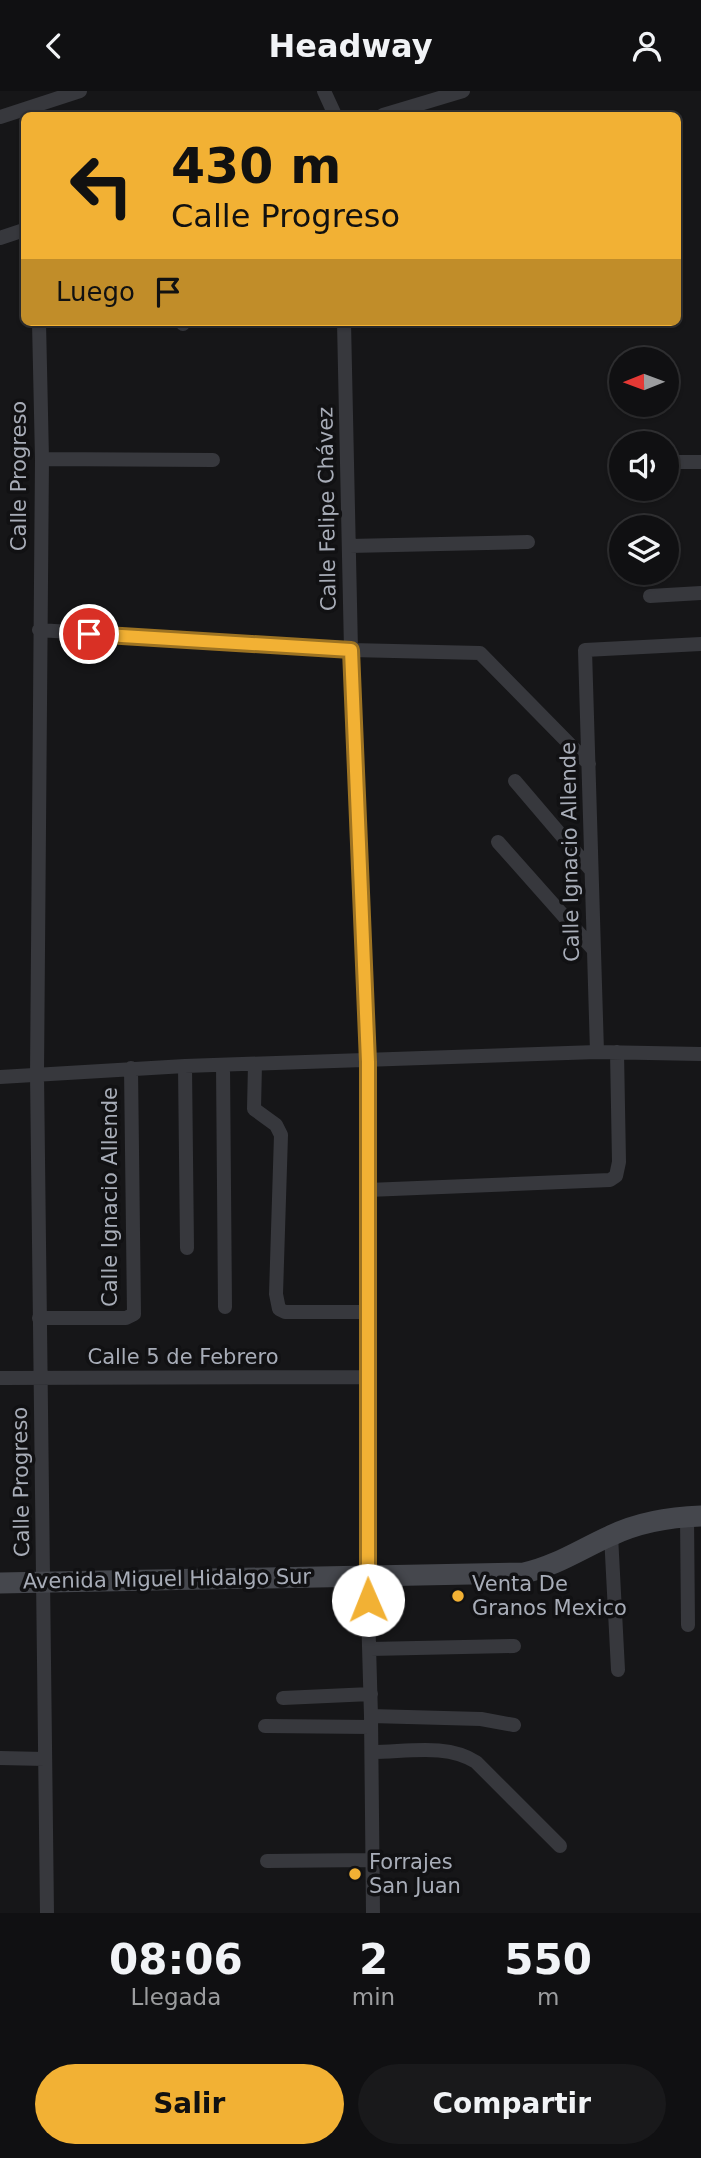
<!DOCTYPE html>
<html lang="es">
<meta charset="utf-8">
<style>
body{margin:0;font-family:"DejaVu Sans",sans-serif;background:#19191b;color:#f1f3f6;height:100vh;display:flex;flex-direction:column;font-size:26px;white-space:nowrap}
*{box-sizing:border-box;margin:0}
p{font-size:23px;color:#9c9d9f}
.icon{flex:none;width:38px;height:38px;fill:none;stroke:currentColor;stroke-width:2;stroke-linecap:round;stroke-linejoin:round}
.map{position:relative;height:1822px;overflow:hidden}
.sheet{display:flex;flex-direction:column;background:#101012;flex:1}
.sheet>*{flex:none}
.hud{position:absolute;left:21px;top:21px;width:660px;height:214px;border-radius:10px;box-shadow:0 2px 5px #0004,0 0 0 2px #303032;background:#f2b134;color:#111;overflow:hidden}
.needle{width:46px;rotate:269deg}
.fabs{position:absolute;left:609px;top:256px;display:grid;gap:14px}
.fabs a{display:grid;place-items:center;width:70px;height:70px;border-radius:50%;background:#101012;box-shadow:0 2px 5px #0004,0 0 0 2px #303032;font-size:35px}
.pin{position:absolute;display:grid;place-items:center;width:60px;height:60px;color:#fff;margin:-30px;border:4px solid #fff;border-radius:50%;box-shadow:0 2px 7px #0007}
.me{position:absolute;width:77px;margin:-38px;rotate:359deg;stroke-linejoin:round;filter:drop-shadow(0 0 5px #0008)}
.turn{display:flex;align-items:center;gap:24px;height:147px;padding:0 35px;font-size:32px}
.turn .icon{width:91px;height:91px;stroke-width:2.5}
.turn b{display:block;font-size:49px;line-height:60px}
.then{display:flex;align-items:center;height:66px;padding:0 35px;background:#0003;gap:14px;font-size:26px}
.eta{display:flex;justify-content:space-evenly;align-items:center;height:119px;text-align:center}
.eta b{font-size:42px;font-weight:700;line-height:49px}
.primary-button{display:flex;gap:14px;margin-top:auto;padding:14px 35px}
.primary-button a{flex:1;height:80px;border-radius:42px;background:#f2b134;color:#111;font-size:28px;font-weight:700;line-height:80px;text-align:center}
.primary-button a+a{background:#19191b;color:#f1f3f6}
header{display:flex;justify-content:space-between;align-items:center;height:91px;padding:0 35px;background:#101012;font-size:32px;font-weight:700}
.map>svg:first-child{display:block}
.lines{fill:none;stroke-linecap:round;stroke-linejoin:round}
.minor{stroke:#37383d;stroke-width:14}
.secondary{stroke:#45474d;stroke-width:21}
.route-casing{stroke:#9d7322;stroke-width:18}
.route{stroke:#f2b134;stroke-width:12}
.poi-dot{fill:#f2b134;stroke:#111113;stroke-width:2.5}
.labels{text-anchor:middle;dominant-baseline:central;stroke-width:7;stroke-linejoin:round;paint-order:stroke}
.street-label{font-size:21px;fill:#a8adb8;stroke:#111113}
.poi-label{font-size:21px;fill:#a8adb8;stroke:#111113;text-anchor:start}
</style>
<header><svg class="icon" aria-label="back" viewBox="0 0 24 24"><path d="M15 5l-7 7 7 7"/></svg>Headway<svg class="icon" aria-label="person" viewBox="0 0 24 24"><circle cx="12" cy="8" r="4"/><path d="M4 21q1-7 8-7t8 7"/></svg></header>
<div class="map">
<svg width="701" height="1822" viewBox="0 0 701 1822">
<rect width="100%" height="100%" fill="#161618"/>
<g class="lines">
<!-- minor -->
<path class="minor" d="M324,0L335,24
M383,24L463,0
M0,26L80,0
M0,147L24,139
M39,231L42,368L37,983L47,1822
M183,231V233
M344,231L351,559L367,971V1485L371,1625L373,1822
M42,368L213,369
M667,371H701
M349,455L528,451
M650,505L701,502
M39,539L351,559L480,562L589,673
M515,690L590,778
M498,751L593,858
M597,961L585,559L701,553
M255,973L254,1018L276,1034L281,1044L276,1203L279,1218L285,1221H367
M223,974L225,1216
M185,975L187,1157
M0,986L185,975L597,961L701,963
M368,1099L610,1089L616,1085L619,1071L617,961
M39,1227H126L134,1223L131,977
M0,1287L367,1286
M687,1425L688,1534
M611,1444L618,1579
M370,1558L514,1555
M283,1607L371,1603
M371,1625L481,1628L514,1634
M265,1635L371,1636
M372,1661C406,1661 447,1652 476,1671L560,1755
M0,1667L45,1668
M267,1770L372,1769"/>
<!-- secondary -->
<path class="secondary" d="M0,1492L524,1482C556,1475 581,1458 610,1445C639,1431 669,1426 701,1425"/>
</g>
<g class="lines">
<defs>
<path id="route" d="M89,543L351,559L368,971V1509"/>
</defs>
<!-- route casing -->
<use href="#route" class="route-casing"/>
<!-- route -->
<use href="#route" class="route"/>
</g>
<!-- markers -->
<g class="poi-dot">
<circle cx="458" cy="1505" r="7"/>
<circle cx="355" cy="1783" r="7"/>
</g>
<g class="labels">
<!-- street labels -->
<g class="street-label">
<text transform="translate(19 385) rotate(-90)">Calle Progreso</text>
<text transform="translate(327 418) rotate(-91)">Calle Felipe Chávez</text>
<text transform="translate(570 761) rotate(-91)">Calle Ignacio Allende</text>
<text transform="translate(110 1106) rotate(-90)">Calle Ignacio Allende</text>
<text x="183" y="1266">Calle 5 de Febrero</text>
<text transform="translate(21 1391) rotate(-91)">Calle Progreso</text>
<text transform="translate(167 1488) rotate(-1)">Avenida Miguel Hidalgo Sur</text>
</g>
<!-- poi labels -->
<g class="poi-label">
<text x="472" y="1493">Venta De<tspan x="472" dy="24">Granos Mexico</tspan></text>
<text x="369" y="1771">Forrajes<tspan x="369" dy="24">San Juan</tspan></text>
</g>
</g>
</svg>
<div class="fabs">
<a><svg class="needle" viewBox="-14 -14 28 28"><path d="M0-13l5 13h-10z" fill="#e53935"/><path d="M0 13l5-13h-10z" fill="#9c9d9f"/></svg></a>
<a><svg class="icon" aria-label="sound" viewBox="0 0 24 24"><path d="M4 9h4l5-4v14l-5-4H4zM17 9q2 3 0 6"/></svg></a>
<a><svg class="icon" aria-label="layers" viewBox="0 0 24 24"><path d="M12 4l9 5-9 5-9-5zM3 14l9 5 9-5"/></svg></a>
</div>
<div class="pin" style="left:89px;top:543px;background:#d93025"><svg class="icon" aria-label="arrive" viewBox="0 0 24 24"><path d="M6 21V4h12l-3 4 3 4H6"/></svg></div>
<svg class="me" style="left:368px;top:1509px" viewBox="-20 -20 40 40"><circle r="19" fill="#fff"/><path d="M0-13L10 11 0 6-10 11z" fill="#f2b134"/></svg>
<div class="hud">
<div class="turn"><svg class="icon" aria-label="left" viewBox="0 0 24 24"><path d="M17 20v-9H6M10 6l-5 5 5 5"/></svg><div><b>430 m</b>Calle Progreso</div></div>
<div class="then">Luego<svg class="icon" aria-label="arrive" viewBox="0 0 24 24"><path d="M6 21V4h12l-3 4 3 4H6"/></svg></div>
</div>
</div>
<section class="sheet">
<div class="eta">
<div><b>08:06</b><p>Llegada</p></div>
<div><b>2</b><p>min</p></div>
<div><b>550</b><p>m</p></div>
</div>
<div class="primary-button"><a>Salir</a><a>Compartir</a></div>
</section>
